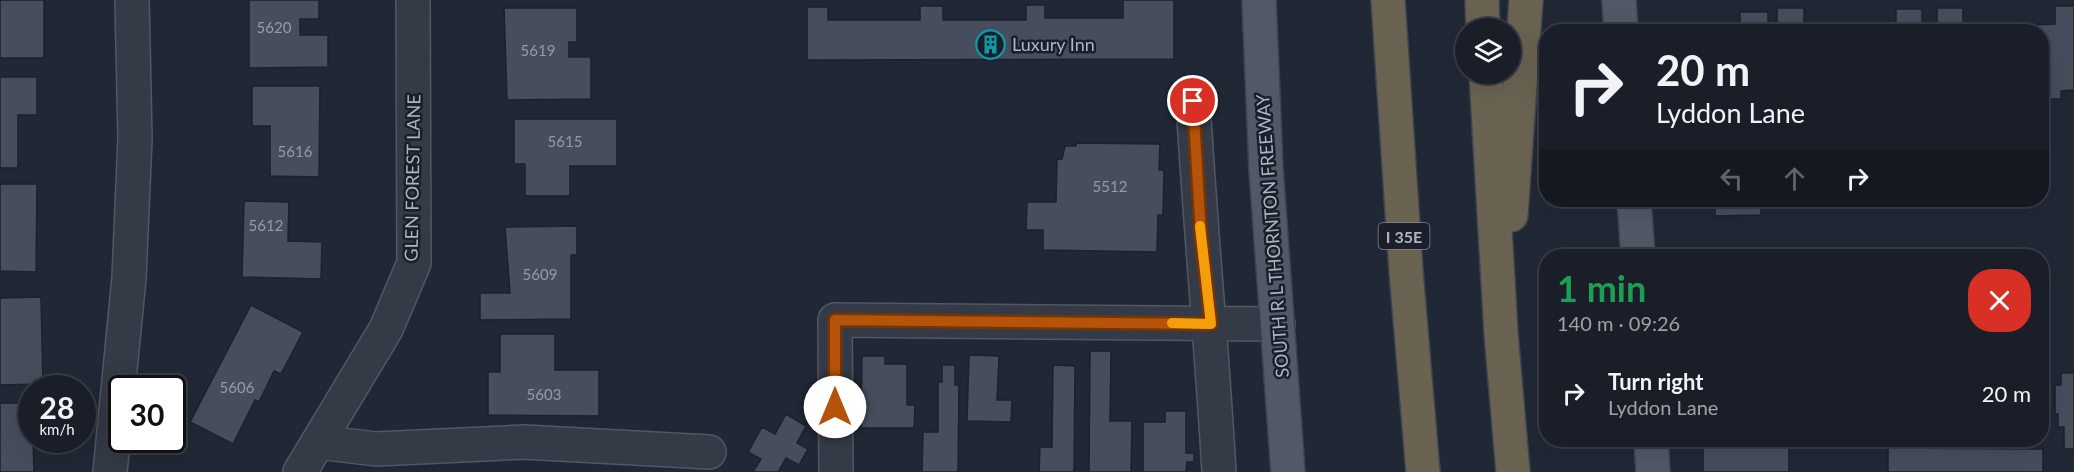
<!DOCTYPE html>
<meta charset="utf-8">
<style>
body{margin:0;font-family:Lato,sans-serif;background:#222730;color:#f1f3f6;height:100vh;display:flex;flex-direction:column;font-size:22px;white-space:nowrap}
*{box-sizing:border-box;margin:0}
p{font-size:20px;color:#9fa2a8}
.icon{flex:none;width:33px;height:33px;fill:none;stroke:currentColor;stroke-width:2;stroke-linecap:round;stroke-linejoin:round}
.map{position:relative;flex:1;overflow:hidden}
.sheet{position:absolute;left:1539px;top:249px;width:510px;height:198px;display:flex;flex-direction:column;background:#191e28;border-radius:24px;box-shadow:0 6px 24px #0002,0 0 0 2px #373c45}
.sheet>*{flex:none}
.top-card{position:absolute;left:1539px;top:24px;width:510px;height:183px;border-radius:24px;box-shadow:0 6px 24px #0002,0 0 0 2px #373c45;background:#191e28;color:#f1f3f6;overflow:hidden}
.tools{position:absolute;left:1455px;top:18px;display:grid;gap:12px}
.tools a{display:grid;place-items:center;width:66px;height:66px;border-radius:50%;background:#191e28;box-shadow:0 6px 24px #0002,0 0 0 2px #373c45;font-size:30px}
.speed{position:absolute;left:18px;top:375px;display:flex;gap:12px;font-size:30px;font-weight:700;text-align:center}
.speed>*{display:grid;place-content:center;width:78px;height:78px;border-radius:50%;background:#191e28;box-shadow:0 6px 24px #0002,0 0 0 2px #373c45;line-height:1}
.speed small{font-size:15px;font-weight:400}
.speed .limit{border:3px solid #111;border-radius:9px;background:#fff;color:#111}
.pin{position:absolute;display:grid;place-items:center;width:51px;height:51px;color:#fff;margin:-26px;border:3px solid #fff;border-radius:50%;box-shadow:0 2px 6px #0007}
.me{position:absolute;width:66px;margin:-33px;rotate:0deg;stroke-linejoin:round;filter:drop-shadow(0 0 4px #0008)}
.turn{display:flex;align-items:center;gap:21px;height:126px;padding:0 18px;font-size:27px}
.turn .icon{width:78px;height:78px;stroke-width:2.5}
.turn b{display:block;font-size:42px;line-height:51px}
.lanes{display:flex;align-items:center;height:57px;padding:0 18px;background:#0003;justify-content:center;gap:30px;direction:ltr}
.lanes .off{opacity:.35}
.round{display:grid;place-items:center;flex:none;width:63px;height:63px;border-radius:24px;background:#222730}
.summary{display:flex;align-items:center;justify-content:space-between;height:102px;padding:0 18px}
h1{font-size:36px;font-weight:700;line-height:45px;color:#1e9e55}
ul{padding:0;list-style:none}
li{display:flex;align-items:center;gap:18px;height:84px;padding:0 18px}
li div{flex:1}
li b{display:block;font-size:22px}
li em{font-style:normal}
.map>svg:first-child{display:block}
.building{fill:#464e5d;stroke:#1c212c;stroke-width:1.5}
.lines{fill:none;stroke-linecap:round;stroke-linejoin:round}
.minor-casing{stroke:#525763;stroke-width:36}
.major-casing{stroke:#3e434f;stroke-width:36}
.highway-casing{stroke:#3f4450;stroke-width:36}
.minor{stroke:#343a46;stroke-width:33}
.major{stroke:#525966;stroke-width:33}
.highway{stroke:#6b6352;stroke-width:33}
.route-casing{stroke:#753606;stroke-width:15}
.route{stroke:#b45309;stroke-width:10}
.slow{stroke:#f59e0b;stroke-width:10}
.labels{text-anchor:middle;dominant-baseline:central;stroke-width:5;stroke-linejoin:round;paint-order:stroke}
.number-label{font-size:15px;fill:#949aa9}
.shield{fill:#1a1f2a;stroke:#828794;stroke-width:1.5}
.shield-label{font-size:16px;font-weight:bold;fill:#aeb4c2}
.poi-label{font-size:18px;fill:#aeb4c2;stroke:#1a1f2a;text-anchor:start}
.street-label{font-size:18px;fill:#aeb4c2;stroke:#1a1f2a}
</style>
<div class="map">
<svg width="2074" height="472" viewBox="0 0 2074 472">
<rect width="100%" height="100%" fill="#212835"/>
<!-- building -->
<path class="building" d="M0,0H44V58H0Z
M249,0H319V19H300V35H328V67L249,68Z
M1123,0H1174V59L807,60V7H828V20H920V6H943V20H1026V5H1045V18H1123Z
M2055,6H2074V90L2061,91V99H2042V32H2032V25L2055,24Z
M504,8H577V42H569V57H591V99L507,100Z
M1777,8H1804V27H1842V32H1777Z
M1937,8H1963V26L2002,27V32H1937Z
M1896,9H1922V32H1859V24L1889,25V28H1896Z
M1740,12H1768V32H1704V27L1740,28Z
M0,77H37V115H18V168H0Z
M252,86H320L319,177L270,176V126H252Z
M514,119H617V166H570V196H525V164H514Z
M1076,143L1160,144L1159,170H1164L1163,215H1158L1157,252L1043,250V230H1026L1027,202H1056L1057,159H1062L1065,146H1076Z
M0,184H37L36,272L0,271Z
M1715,200H1761V215L1715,216Z
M244,201L289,202L288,241L322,242L321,279L242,277Z
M577,226V255H571V319L480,320V293H510L505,227Z
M41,297L43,384L0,385V298Z
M251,305L303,332L281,374L274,371L259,402L255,400L233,444L190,422Z
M500,334H555V370H599V416L488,415V372H500Z
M1090,351H1111L1110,421H1132L1131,472H1089Z
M969,355L999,356L997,400H1012L1011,422L967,421Z
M862,356H885V364H907V405H915L914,428H861Z
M942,365H955V385H959L958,472H922L923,432H938V382H942Z
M1053,365L1075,366L1074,472H1039L1040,447H1052Z
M2061,373H2074V449H2064V427H2058V414H2055V385H2061Z
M0,403H32L34,472H0Z
M1165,411H1186V453H1194V462H1187L1186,472H1143V422H1165Z
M786,414L806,426L797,443L808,449L799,465L786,458L778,472H753L761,459L748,452L762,427L775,434Z
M1703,440H1789V472H1703Z
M1888,448L2043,449V472H1888Z"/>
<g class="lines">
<defs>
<path id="minor" d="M1193,101C1200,225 1212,348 1219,472
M318,442L376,449L524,442L709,452
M110,472L129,278L135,138L132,0
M300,472L386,329L414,263L413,0
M836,472L835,320L1278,324"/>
<path id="major" d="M1259,0L1266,169L1288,472
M1619,0L1621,32
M1634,200L1638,256
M1651,440L1653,472"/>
<path id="highway" d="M1388,0L1406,271L1423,472
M1482,0L1483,28
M1486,74L1501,333L1513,472
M1511,215L1526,0"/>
</defs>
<!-- minor casing -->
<use href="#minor" class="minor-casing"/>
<!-- major casing -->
<use href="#major" class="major-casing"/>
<!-- highway casing -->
<use href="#highway" class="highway-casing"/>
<!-- minor -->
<use href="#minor" class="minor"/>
<!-- major -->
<use href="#major" class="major"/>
<!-- highway -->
<use href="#highway" class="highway"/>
</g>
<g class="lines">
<defs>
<path id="route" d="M835,407V320L1211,324L1201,236L1193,101"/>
</defs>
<!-- route casing -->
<use href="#route" class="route-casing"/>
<!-- route -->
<use href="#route" class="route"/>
<!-- slow -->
<path class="slow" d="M1172,323L1211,324L1200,226"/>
</g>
<!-- icons -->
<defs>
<symbol id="building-ring" viewBox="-11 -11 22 22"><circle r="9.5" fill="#1a1f2a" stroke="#0f9aa8" stroke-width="1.5"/><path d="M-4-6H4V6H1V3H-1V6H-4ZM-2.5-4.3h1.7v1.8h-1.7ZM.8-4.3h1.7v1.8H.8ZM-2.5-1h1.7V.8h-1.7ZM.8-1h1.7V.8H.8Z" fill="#0f9aa8"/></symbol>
</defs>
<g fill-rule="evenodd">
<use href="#building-ring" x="974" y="28" width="33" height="33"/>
</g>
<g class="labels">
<!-- number labels -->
<g class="number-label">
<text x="274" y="27">5620</text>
<text x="538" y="50">5619</text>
<text x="565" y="141">5615</text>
<text x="295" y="151">5616</text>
<text x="1110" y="186">5512</text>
<text x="266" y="225">5612</text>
<text x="540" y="274">5609</text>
<text x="237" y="387">5606</text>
<text x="544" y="394">5603</text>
</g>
<!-- shield labels -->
<rect class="shield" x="1378.5" y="223" width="51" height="26" rx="4.5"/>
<g class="shield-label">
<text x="1404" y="236">I 35E</text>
</g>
<!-- poi labels -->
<g class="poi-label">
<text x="1012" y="44">Luxury Inn</text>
</g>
<!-- street labels -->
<g class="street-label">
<text transform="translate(412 178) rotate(-89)">GLEN FOREST LANE</text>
<text transform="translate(1272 236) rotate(-94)">SOUTH R L THORNTON FREEWAY</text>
</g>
</g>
</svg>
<div class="tools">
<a><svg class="icon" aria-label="layers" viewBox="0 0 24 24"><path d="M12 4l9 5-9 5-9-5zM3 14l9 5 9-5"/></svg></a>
</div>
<div class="speed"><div>28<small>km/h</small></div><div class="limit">30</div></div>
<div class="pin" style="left:1193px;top:101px;background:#d93025"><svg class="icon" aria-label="arrive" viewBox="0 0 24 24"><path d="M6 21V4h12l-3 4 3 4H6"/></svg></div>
<svg class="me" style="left:835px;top:407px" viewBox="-20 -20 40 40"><circle r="19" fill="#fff"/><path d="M0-13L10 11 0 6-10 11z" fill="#b45309"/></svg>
<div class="top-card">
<div class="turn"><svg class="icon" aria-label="right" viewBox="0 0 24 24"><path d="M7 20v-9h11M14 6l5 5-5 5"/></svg><div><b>20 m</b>Lyddon Lane</div></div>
<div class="lanes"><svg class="icon off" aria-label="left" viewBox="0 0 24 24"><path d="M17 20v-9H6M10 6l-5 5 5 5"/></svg><svg class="icon off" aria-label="ahead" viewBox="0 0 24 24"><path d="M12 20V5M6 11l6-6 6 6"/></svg><svg class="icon" aria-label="right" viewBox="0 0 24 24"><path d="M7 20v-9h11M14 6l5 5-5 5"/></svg></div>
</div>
<section class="sheet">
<div class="summary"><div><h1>1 min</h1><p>140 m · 09:26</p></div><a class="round" style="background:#d93025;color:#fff"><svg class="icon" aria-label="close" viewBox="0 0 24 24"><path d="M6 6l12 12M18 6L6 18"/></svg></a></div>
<ul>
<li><svg class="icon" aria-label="right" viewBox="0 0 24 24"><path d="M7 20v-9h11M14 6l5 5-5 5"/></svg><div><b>Turn right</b><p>Lyddon Lane</p></div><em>20 m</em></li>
</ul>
</section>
</div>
